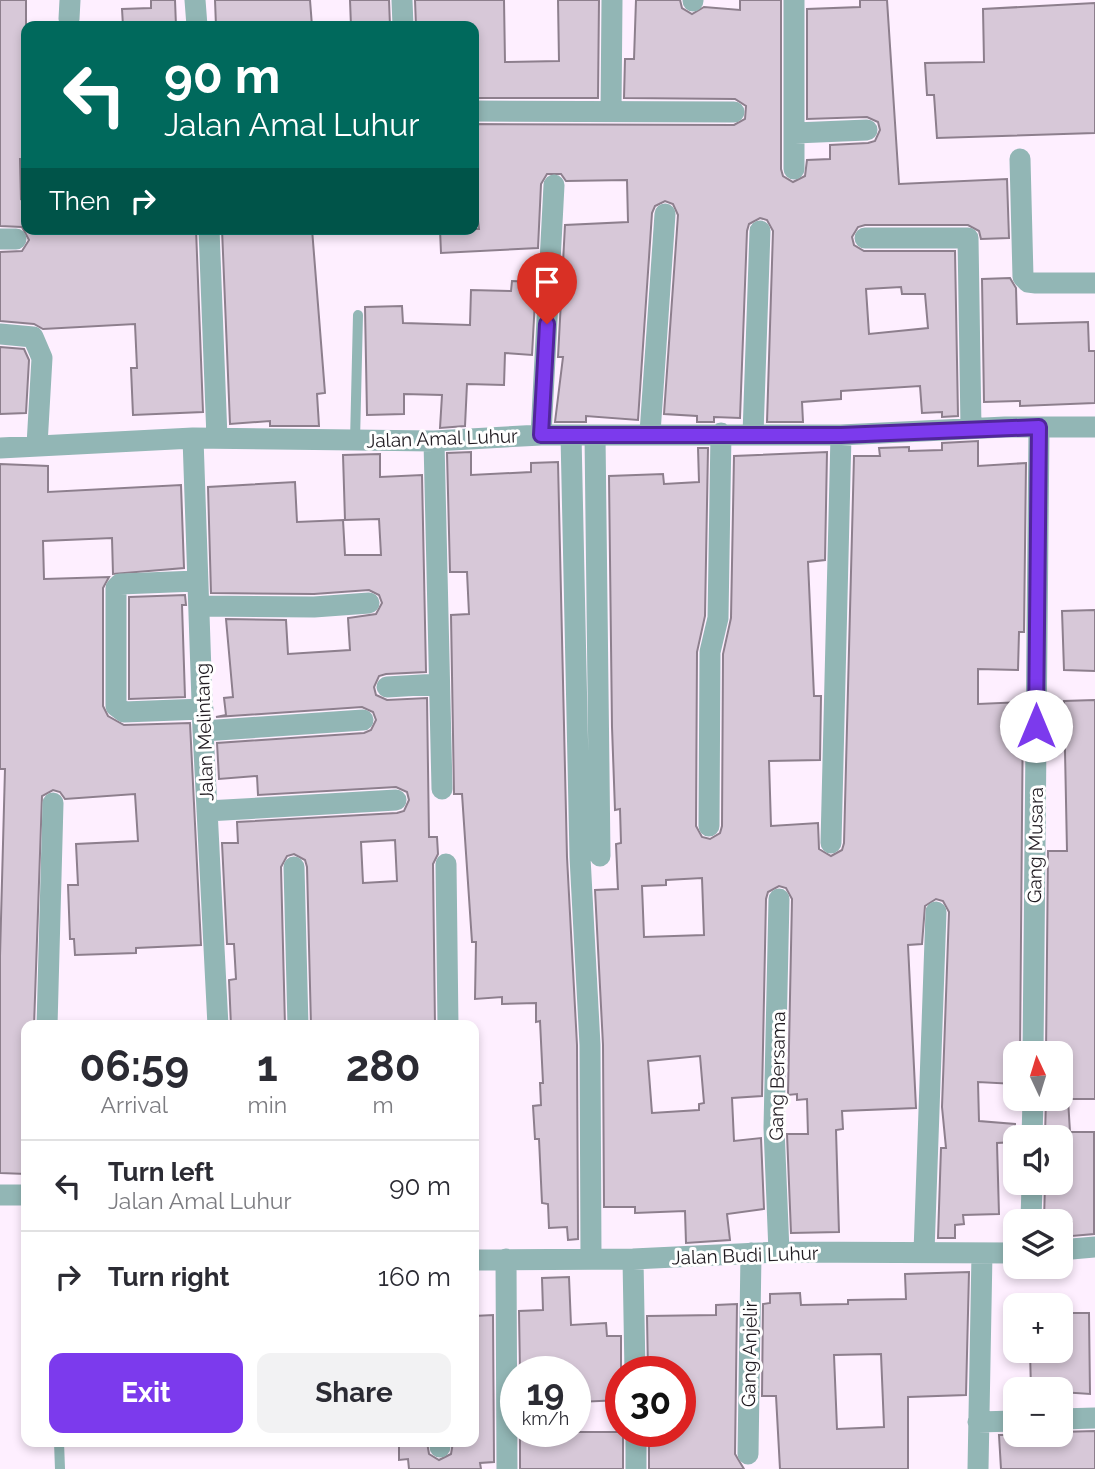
<!DOCTYPE html>
<meta charset="utf-8">
<style>
body{margin:0;font-family:Raleway,sans-serif;background:#f2f2f3;color:#2b2b33;height:100vh;display:flex;flex-direction:column;font-size:26px;white-space:nowrap}
*{box-sizing:border-box;margin:0}
p{font-size:23px;color:#7c7c81}
.icon{flex:none;width:38px;height:38px;fill:none;stroke:currentColor;stroke-width:2;stroke-linecap:round;stroke-linejoin:round}
.map{position:relative;flex:1;overflow:hidden}
.sheet{position:absolute;left:21px;top:1020px;width:458px;height:427px;display:flex;flex-direction:column;background:#fff;border-radius:14px;box-shadow:0 4px 10px #0003}
.sheet>*{flex:none}
.hud{position:absolute;left:21px;top:21px;width:458px;height:214px;border-radius:14px;box-shadow:0 4px 10px #0003;background:#00695c;color:#fff;overflow:hidden}
.needle{width:46px;rotate:356deg}
.fabs{position:absolute;left:1003px;top:1041px;display:grid;gap:14px}
.fabs a{display:grid;place-items:center;width:70px;height:70px;border-radius:14px;background:#fff;box-shadow:0 4px 10px #0003;font-size:35px}
.speed{position:absolute;left:500px;top:1356px;display:flex;gap:14px;font-size:35px;font-weight:700;text-align:center}
.speed>*{display:grid;place-content:center;width:91px;height:91px;border-radius:50%;background:#fff;box-shadow:0 4px 10px #0003;line-height:1}
.speed small{font-size:18px;font-weight:400}
.speed .limit{border:10px solid #d22;background:#fff;color:#111}
.pin{position:absolute;display:grid;place-items:center;width:60px;height:60px;color:#fff;margin:-72px -30px;border-radius:50% 50% 50% 0;rotate:-45deg;box-shadow:0 0 7px #0007}
.pin .icon{rotate:45deg}
.me{position:absolute;width:77px;margin:-38px;rotate:0deg;stroke-linejoin:round;filter:drop-shadow(0 0 5px #0008)}
.turn{display:flex;align-items:center;gap:24px;height:147px;padding:0 28px;font-size:32px}
.turn .icon{width:91px;height:91px;stroke-width:2.5}
.turn b{display:block;font-size:49px;line-height:60px}
.then{display:flex;align-items:center;height:66px;padding:0 28px;background:#0003;gap:14px;font-size:26px}
.eta{display:flex;justify-content:space-evenly;align-items:center;height:119px;text-align:center}
.eta b{font-size:42px;font-weight:700;line-height:49px}
.cta{display:flex;gap:14px;margin-top:auto;padding:14px 28px}
.cta a{flex:1;height:80px;border-radius:14px;background:#7c3aed;color:#fff;font-size:28px;font-weight:700;line-height:80px;text-align:center}
.cta a+a{background:#f2f2f3;color:#2b2b33}
ul{padding:0;list-style:none}
li{display:flex;align-items:center;gap:21px;height:91px;padding:0 28px;border-top:2px solid #e1e1e2}
li div{flex:1}
li b{display:block;font-size:26px}
li em{font-style:normal}
.map>svg:first-child{display:block}
.building{fill:#d7c8d8;stroke:#8d7f8d;stroke-width:2;fill-rule:evenodd}
.lines{fill:none;stroke-linecap:round;stroke-linejoin:round}
.service{stroke:#92b6b5;stroke-width:10}
.minor{stroke:#92b6b5;stroke-width:21}
.route-casing{stroke:#51269a;stroke-width:18}
.route{stroke:#7c3aed;stroke-width:12}
.labels{text-anchor:middle;dominant-baseline:central;stroke-width:6;stroke-linejoin:round;paint-order:stroke}
.street-label{font-size:19px;fill:#201b21;stroke:#fff}
</style>
<div class="map">
<svg width="1095" height="1469" viewBox="0 0 1095 1469">
<rect width="100%" height="100%" fill="#feefff"/>
<!-- building -->
<path class="building" d="M0,0H26V159H20L21,199L26,198V229H196L203,412L133,415L131,368H137L135,324L43,329L34,324L0,321V252L22,251L29,240L22,227L0,226Z
M151,0H175L176,26H123L122,9L151,8Z
M215,0H310L312,26H216Z
M350,0H389L390,26H351Z
M415,0H504L505,62L559,61L558,0H599L598,98H474V26H416Z
M636,0H680L682,8L692,14L704,7L740,10V0H781V169L783,176L793,182L805,176L807,160L830,159V145L868,143L875,141L880,130L878,122L867,117L807,119V9L860,7V0H887L899,184L1007,179L1009,238L981,239L979,231L968,225H865L858,227L852,237L854,245L864,251H955L958,416L942,417V412L922,413L920,386L841,391V399L802,402L803,422H767L773,231L767,220L760,218L749,224L747,231L740,418L714,417V422H697V416L664,414L678,215L673,204L665,201L655,206L652,213L638,420L586,416V422H555L563,357H558L565,225L628,222L627,180L566,181L561,174H547L541,184L538,248L441,253L440,229H479L474,187V124L734,125L745,119L746,106L735,99L624,98L625,59H634ZM901,287L902,294H925L928,328L869,334L866,289Z
M1095,3V133L937,138L934,95H927L925,63L984,62L983,9Z
M222,229H312L325,393L317,394L319,426H270V421L230,424Z
M1010,278L1016,288L1017,324L1088,322L1089,351H1095V403L1020,406V401L984,402L982,279Z
M512,281L536,282L532,355L505,353L504,385L467,384L465,426L440,428L442,395L404,394V414L367,415L365,307L402,306L403,323L470,325L471,290L511,291Z
M0,347L24,349L29,360L26,413L0,414Z
M978,441V466L1026,463L1024,632H1019L1018,670L978,669V704L1023,702L1020,1054H1015V1084L978,1082L979,1121L1015,1124V1142L997,1143L999,1214L963,1215L964,1224L955,1225V1238H938L941,1148H946L942,1107L949,912L943,901L936,899L925,906L922,944L908,945L916,1108L842,1111L843,1129L836,1130L839,1232L791,1233L787,1134H808L807,1099L797,1100V1094L788,1095L792,899L786,888L779,886L768,892L766,899L762,1096L732,1098L734,1141L761,1138L764,1209L727,1214L730,1240L686,1243L685,1211L635,1213V1207H604L603,1045L595,890L618,889L616,844L621,843L620,809L615,810L612,727L609,476L663,474L664,484L699,482L698,448H708L705,616L697,652L696,826L702,837L710,839L720,833L722,826L723,654L731,618L734,456L827,452L825,560L808,562L814,696H821L820,760L769,761L771,826L818,823L819,849L831,856L842,850L844,843L854,456H880L879,448L909,447V451L942,450V443ZM702,878L704,935L644,937L642,886L666,885V880ZM700,1056L704,1103L699,1104V1110L652,1113L648,1061Z
M471,452V475L531,472V463L558,462L567,857L577,1045L578,1239L568,1240L567,1227L549,1228L548,1204L542,1203L539,1139H535L533,1106L541,1105L540,1083H543L540,1021L536,1022V1003L502,1004V997L475,999L476,942H472L462,794H454L451,615L469,614L467,572H450L447,453Z
M380,454V477L422,475L426,672L386,674L379,676L374,687L376,695L387,700L427,698L429,837H437L438,854L433,864L435,1026H311L307,867L305,860L294,854L287,856L281,867L285,1026H231L229,980L236,979L234,944H227L222,843H238L237,822L397,813L404,811L409,800L407,792L396,787L258,795L257,776L219,779L217,743L364,733L371,730L376,720L373,712L362,707L216,717L226,715L224,698L233,697L226,619L286,620L288,654L350,650L348,618L376,614L382,603L379,595L369,590L314,594L211,593L208,487L295,482L297,522L343,520L345,555H381L379,519L345,520L343,455ZM395,840L397,881L363,883L361,842Z
M0,464L48,466V492L181,485L184,568L113,574L112,538L43,541L44,579L109,577L103,588V706L108,716L124,725L190,723L201,945L136,948V953L75,955L74,939H70L68,885H78L76,844L138,841L135,794L65,799L60,792L53,790L42,796L34,1026H26V1174L0,1173V956L5,769H0Z
M185,595L186,605H182L185,697L129,699V597Z
M1095,610V671L1064,670L1062,611Z
M1095,700V1099H1068L1070,1132H1094V1234L1072,1236V1222L1044,1221L1045,1183H1060V1135L1045,1136L1046,1099H1060V1054H1046L1048,851H1067L1064,701Z
M969,1272L966,1395L908,1397V1469H780L776,1396H762L763,1304L770,1303V1294L800,1293L801,1305L848,1304V1300L906,1299L905,1274ZM881,1354L884,1427L837,1429L834,1355Z
M569,1277L571,1325L606,1323L607,1336H621V1400L578,1402L577,1372H520L519,1311L543,1310L542,1278Z
M737,1304L735,1454L744,1469H649V1432H681V1372H648L647,1316L716,1315V1305Z
M1060,1313H1089L1090,1394L1031,1390L1030,1351H1060Z
M493,1315L494,1462L480,1463L481,1469H409L408,1459L399,1460V1442H427L429,1454L439,1460L451,1454L453,1442H474V1316Z
M1095,1431V1469H1001L999,1435H1060V1432Z
M520,1432H623V1469H520Z"/>
<g class="lines">
<!-- service -->
<path class="service" d="M355,441L358,315
M59,1442L60,1469"/>
<!-- minor -->
<path class="minor" d="M195,0L197,26
M402,0L403,26
M693,0V1
M794,0V169
M69,19L70,0
M474,111L734,112
M611,112L612,0
M795,133L867,130
M1020,159L1023,277L1028,282L1036,283H1095
M209,229L217,438
M865,238H968L971,428
M0,239H16
M0,334L33,337L42,358L37,445
M650,433L665,214
M753,434L760,231
M541,435L554,185
M571,435L580,857L590,1045L591,1257
M595,435L600,856
M193,438L203,731L218,1026
M434,441L442,789
M0,448L193,438L434,441L541,435H841L1005,427H1095
M197,581L120,584L116,588V706L124,712L203,709
M199,606L314,607L369,603
M387,687L438,684
M203,731L363,720
M207,811L396,800
M709,826L710,652L718,618L721,433
M831,843L841,435
M446,864L448,1026
M294,867L298,1026
M779,899L774,1128L779,1252
M47,1026L53,803
M1033,1054L1039,427
M1032,1138L1033,1099
M0,1195H26
M1031,1222L1032,1183
M1060,1250L1095,1247
M924,1252L936,912
M506,1259L507,1469
M633,1259L635,1372
M474,1260L633,1259L779,1252L1015,1253
M1060,1419L1095,1418
M978,1422L1015,1421
M636,1432V1469
M440,1442V1447
M748,1454L751,1253
M978,1469L982,1253"/>
</g>
<g class="lines">
<defs>
<path id="route" d="M547,324L541,435H841L1039,427L1036,726"/>
</defs>
<!-- route casing -->
<use href="#route" class="route-casing"/>
<!-- route -->
<use href="#route" class="route"/>
</g>
<g class="labels">
<!-- street labels -->
<g class="street-label">
<text transform="translate(442 438) rotate(-2)">Jalan Amal Luhur</text>
<text transform="translate(204 732) rotate(-92)">Jalan Melintang</text>
<text transform="translate(1035 845) rotate(-89)">Gang Musara</text>
<text transform="translate(777 1076) rotate(-89)">Gang Bersama</text>
<text transform="translate(745 1255) rotate(-2)">Jalan Budi Luhur</text>
<text transform="translate(749 1354) rotate(-89)">Gang Anjelir</text>
</g>
</g>
</svg>
<div class="fabs">
<a><svg class="needle" viewBox="-14 -14 28 28"><path d="M0-13l5 13h-10z" fill="#e53935"/><path d="M0 13l5-13h-10z" fill="#7c7c81"/></svg></a>
<a><svg class="icon" aria-label="sound" viewBox="0 0 24 24"><path d="M4 9h4l5-4v14l-5-4H4zM17 9q2 3 0 6"/></svg></a>
<a><svg class="icon" aria-label="layers" viewBox="0 0 24 24"><path d="M12 4l9 5-9 5-9-5zM3 14l9 5 9-5"/></svg></a>
<a>+</a>
<a>−</a>
</div>
<div class="speed"><div>19<small>km/h</small></div><div class="limit">30</div></div>
<div class="pin" style="left:547px;top:324px;background:#d93025"><svg class="icon" aria-label="arrive" viewBox="0 0 24 24"><path d="M6 21V4h12l-3 4 3 4H6"/></svg></div>
<svg class="me" style="left:1036px;top:726px" viewBox="-20 -20 40 40"><circle r="19" fill="#fff"/><path d="M0-13L10 11 0 6-10 11z" fill="#7c3aed"/></svg>
<div class="hud">
<div class="turn"><svg class="icon" aria-label="left" viewBox="0 0 24 24"><path d="M17 20v-9H6M10 6l-5 5 5 5"/></svg><div><b>90 m</b>Jalan Amal Luhur</div></div>
<div class="then">Then<svg class="icon" aria-label="right" viewBox="0 0 24 24"><path d="M7 20v-9h11M14 6l5 5-5 5"/></svg></div>
</div>
<section class="sheet">
<div class="eta">
<div><b>06:59</b><p>Arrival</p></div>
<div><b>1</b><p>min</p></div>
<div><b>280</b><p>m</p></div>
</div>
<ul>
<li><svg class="icon" aria-label="left" viewBox="0 0 24 24"><path d="M17 20v-9H6M10 6l-5 5 5 5"/></svg><div><b>Turn left</b><p>Jalan Amal Luhur</p></div><em>90 m</em></li>
<li><svg class="icon" aria-label="right" viewBox="0 0 24 24"><path d="M7 20v-9h11M14 6l5 5-5 5"/></svg><div><b>Turn right</b></div><em>160 m</em></li>
</ul>
<div class="cta"><a>Exit</a><a>Share</a></div>
</section>
</div>
